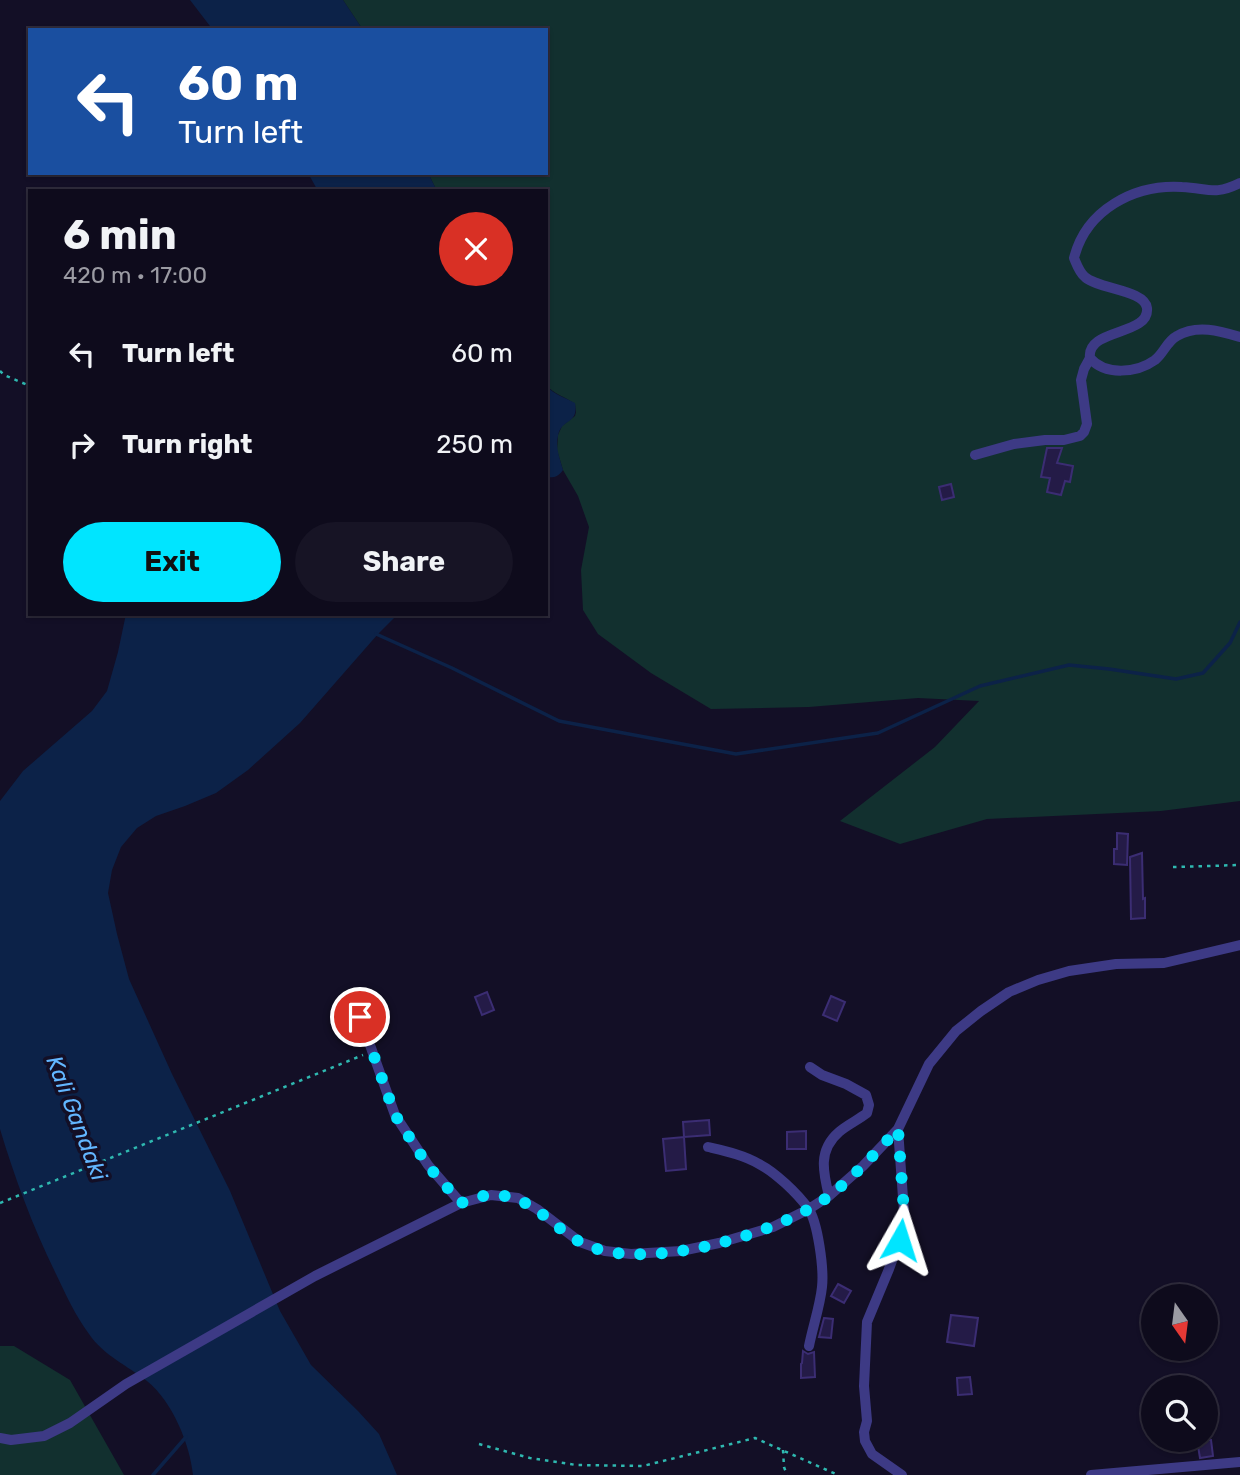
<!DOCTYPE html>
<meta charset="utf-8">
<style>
body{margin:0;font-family:Rubik,sans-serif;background:#171425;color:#f1f3f6;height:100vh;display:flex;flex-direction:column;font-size:26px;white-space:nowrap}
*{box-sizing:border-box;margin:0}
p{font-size:23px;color:#9b9ba3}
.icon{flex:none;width:38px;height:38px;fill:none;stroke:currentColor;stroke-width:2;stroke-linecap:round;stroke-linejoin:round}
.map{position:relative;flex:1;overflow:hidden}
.drawer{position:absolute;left:28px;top:189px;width:520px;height:427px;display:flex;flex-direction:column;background:#0e0b1c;border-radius:0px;box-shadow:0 2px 5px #0004,0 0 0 2px #2e2b3b}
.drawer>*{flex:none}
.hud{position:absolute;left:28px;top:28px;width:520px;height:147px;border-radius:0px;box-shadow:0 2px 5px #0004,0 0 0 2px #2e2b3b;background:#1a4fa0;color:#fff;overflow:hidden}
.needle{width:46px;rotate:166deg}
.tools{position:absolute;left:1141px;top:1284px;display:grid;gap:14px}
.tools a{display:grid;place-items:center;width:77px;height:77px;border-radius:50%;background:#0e0b1c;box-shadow:0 2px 5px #0004,0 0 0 2px #2e2b3b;font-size:35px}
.pin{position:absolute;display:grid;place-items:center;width:60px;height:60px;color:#fff;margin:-30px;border:4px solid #fff;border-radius:50%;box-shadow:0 2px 7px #0007}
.me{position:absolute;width:77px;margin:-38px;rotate:6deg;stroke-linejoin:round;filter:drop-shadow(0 0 5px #0008)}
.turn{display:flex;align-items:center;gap:24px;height:147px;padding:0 35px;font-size:32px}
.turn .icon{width:91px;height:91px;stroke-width:2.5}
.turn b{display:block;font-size:49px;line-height:60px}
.round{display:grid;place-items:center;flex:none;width:74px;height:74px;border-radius:37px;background:#171425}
.overview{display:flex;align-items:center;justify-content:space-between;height:119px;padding:0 35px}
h1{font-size:42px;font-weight:700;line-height:52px}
.button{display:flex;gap:14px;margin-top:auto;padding:14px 35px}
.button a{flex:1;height:80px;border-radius:42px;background:#00e5ff;color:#111;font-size:28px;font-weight:700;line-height:80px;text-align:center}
.button a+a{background:#171425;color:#f1f3f6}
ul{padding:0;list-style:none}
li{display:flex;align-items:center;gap:21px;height:91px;padding:0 35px}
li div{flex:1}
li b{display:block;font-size:26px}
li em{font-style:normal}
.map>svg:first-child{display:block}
.green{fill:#12302f}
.water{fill:#0c2248}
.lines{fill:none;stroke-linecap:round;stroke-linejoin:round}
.stream{stroke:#0c2248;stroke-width:3.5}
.building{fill:#241b47;stroke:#3b2d73;stroke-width:2}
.path{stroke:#2fb8b0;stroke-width:2.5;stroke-dasharray:3.5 5;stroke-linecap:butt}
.minor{stroke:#3d3a85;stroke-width:10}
.route{stroke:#00e5ff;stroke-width:12;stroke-dasharray:0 21.6}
.labels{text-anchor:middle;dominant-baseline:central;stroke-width:7;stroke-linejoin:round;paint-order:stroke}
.water-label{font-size:23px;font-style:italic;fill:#62b6ff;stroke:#130f26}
</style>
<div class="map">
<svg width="1240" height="1475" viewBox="0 0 1240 1475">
<rect width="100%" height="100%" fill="#130f26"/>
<!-- green -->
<path class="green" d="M343,0H1240V801L1161,811L987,819L900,844L840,821L935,747L979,701L918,698L809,707L711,709L651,673L598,634L583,610L581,570L589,527L578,496L563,470L557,450L558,435L562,426L575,416L576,412L575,404C564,396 555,395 546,385V191H437L428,173H546V30H363Z
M0,1346H14L70,1380L124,1475H0Z"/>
<!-- water -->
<path class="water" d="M190,0H343L363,30H213Z
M308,173H428L437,191H318Z
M546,385C554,395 564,397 575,403C579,425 561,418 558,436C555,447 560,459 563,470C558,477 554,478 546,477Z
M126,614H398L378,634L300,723L248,770L216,793L185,806L156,816L137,828L121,847L112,870L108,893L117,934L129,979L172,1074L230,1191L280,1311L311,1365L358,1411L379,1434L397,1475H193C190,1444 172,1401 147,1381C128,1366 103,1355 89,1334C75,1315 66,1295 56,1274C33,1227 15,1179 0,1129V801L23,771L92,711L107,691L118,652Z"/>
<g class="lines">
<!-- stream -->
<path class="stream" d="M376,634L452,668L559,721L736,754L878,733L980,686L1069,665L1109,669L1176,679L1203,673L1230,643L1240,622
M153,1475L186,1437"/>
</g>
<!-- building -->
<path class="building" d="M1047,448H1062L1057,463L1073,466L1070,482L1065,481L1061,495L1047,492L1050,478L1041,477Z
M951,484L954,497L942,500L939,487Z
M1117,833L1128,834L1127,865L1114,864V849H1117Z
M1142,853L1143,899L1145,898V918L1131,919L1130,857Z
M487,992L494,1010L482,1015L475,997Z
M831,996L845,1002L837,1021L823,1015Z
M709,1120L710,1135L684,1137L683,1122Z
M806,1131V1149H787V1132Z
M684,1137L686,1169L666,1171L663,1139Z
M838,1284L851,1291L844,1303L831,1296Z
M951,1315L978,1318L974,1346L947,1342Z
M824,1318L833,1319L831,1338L819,1337Z
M803,1351L808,1354L814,1352L815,1377L801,1378V1364L802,1363Z
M970,1377L972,1394L958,1395L957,1378Z
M1197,1440H1211L1213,1456L1200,1458Z"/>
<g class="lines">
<!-- path -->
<path class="path" d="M0,371L4,375L30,386
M1173,867L1240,865
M0,1203L363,1055
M479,1444L530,1458L576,1465L643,1466L755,1438L838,1475
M783,1450L784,1467L787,1475"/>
<!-- minor -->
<path class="minor" d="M1240,183C1214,196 1208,188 1182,187C1134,184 1086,210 1074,258C1077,265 1079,272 1085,277C1098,289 1145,290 1147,308C1150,336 1086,328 1090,358C1105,376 1137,373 1155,360C1164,353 1167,341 1177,336C1197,324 1220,331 1240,337
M975,455L1014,444L1045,440H1064L1080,436L1084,432L1087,424L1081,380L1084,369L1090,358
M360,1017L395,1115L428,1165L461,1203
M810,1067L822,1075L846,1084L866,1095L869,1105L867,1113C858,1120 847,1125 839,1132C818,1150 823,1172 829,1196
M898,1129L905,1225L889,1269L867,1322L864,1386L867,1421L864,1432L865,1441L872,1454L902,1475
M708,1147C725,1151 744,1155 759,1164C775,1172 797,1193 808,1208C818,1222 824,1269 822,1287C820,1306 813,1326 809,1346
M0,1438L11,1440L44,1436L70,1423L126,1384L315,1276L461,1203L491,1195L518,1198L537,1209L580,1242L605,1251L631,1254L681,1251L719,1243L773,1227L809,1209L829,1196L863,1166L898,1129L929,1064L956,1031L981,1011L1009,992L1038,980L1069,971L1116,964L1164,963L1240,945
M1091,1475L1240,1462"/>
</g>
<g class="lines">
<!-- route -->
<path class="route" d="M360,1017L395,1115L428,1166L461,1203C471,1200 482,1195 492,1195C532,1195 548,1224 580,1242C639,1275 778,1235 829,1196C854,1177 876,1152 898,1129L905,1225L900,1240"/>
</g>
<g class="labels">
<!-- water labels -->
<g class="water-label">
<text transform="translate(77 1118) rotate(69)">Kali Gandaki</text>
</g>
</g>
</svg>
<div class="tools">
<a><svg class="needle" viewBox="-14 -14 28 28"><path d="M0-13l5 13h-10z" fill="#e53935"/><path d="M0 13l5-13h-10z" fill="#9b9ba3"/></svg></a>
<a><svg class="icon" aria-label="search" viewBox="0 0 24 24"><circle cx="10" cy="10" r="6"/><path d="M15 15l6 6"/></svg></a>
</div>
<div class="pin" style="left:360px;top:1017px;background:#d93025"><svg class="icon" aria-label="arrive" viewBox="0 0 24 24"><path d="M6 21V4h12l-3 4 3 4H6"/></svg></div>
<svg class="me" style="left:900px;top:1240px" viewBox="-20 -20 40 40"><path d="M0-17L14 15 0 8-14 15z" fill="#00e5ff" stroke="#fff" stroke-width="4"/></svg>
<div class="hud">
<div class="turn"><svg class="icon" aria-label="left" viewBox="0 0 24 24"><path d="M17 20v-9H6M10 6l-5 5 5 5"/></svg><div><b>60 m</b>Turn left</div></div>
</div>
<section class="drawer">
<div class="overview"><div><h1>6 min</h1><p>420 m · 17:00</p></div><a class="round" style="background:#d93025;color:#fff"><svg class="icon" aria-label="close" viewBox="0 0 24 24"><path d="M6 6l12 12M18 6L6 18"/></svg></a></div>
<ul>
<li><svg class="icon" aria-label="left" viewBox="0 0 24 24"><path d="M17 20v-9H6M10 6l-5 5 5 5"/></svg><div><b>Turn left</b></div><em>60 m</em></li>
<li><svg class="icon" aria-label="right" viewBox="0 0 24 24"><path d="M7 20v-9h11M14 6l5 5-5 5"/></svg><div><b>Turn right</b></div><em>250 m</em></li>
</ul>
<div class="button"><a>Exit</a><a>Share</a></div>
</section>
</div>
